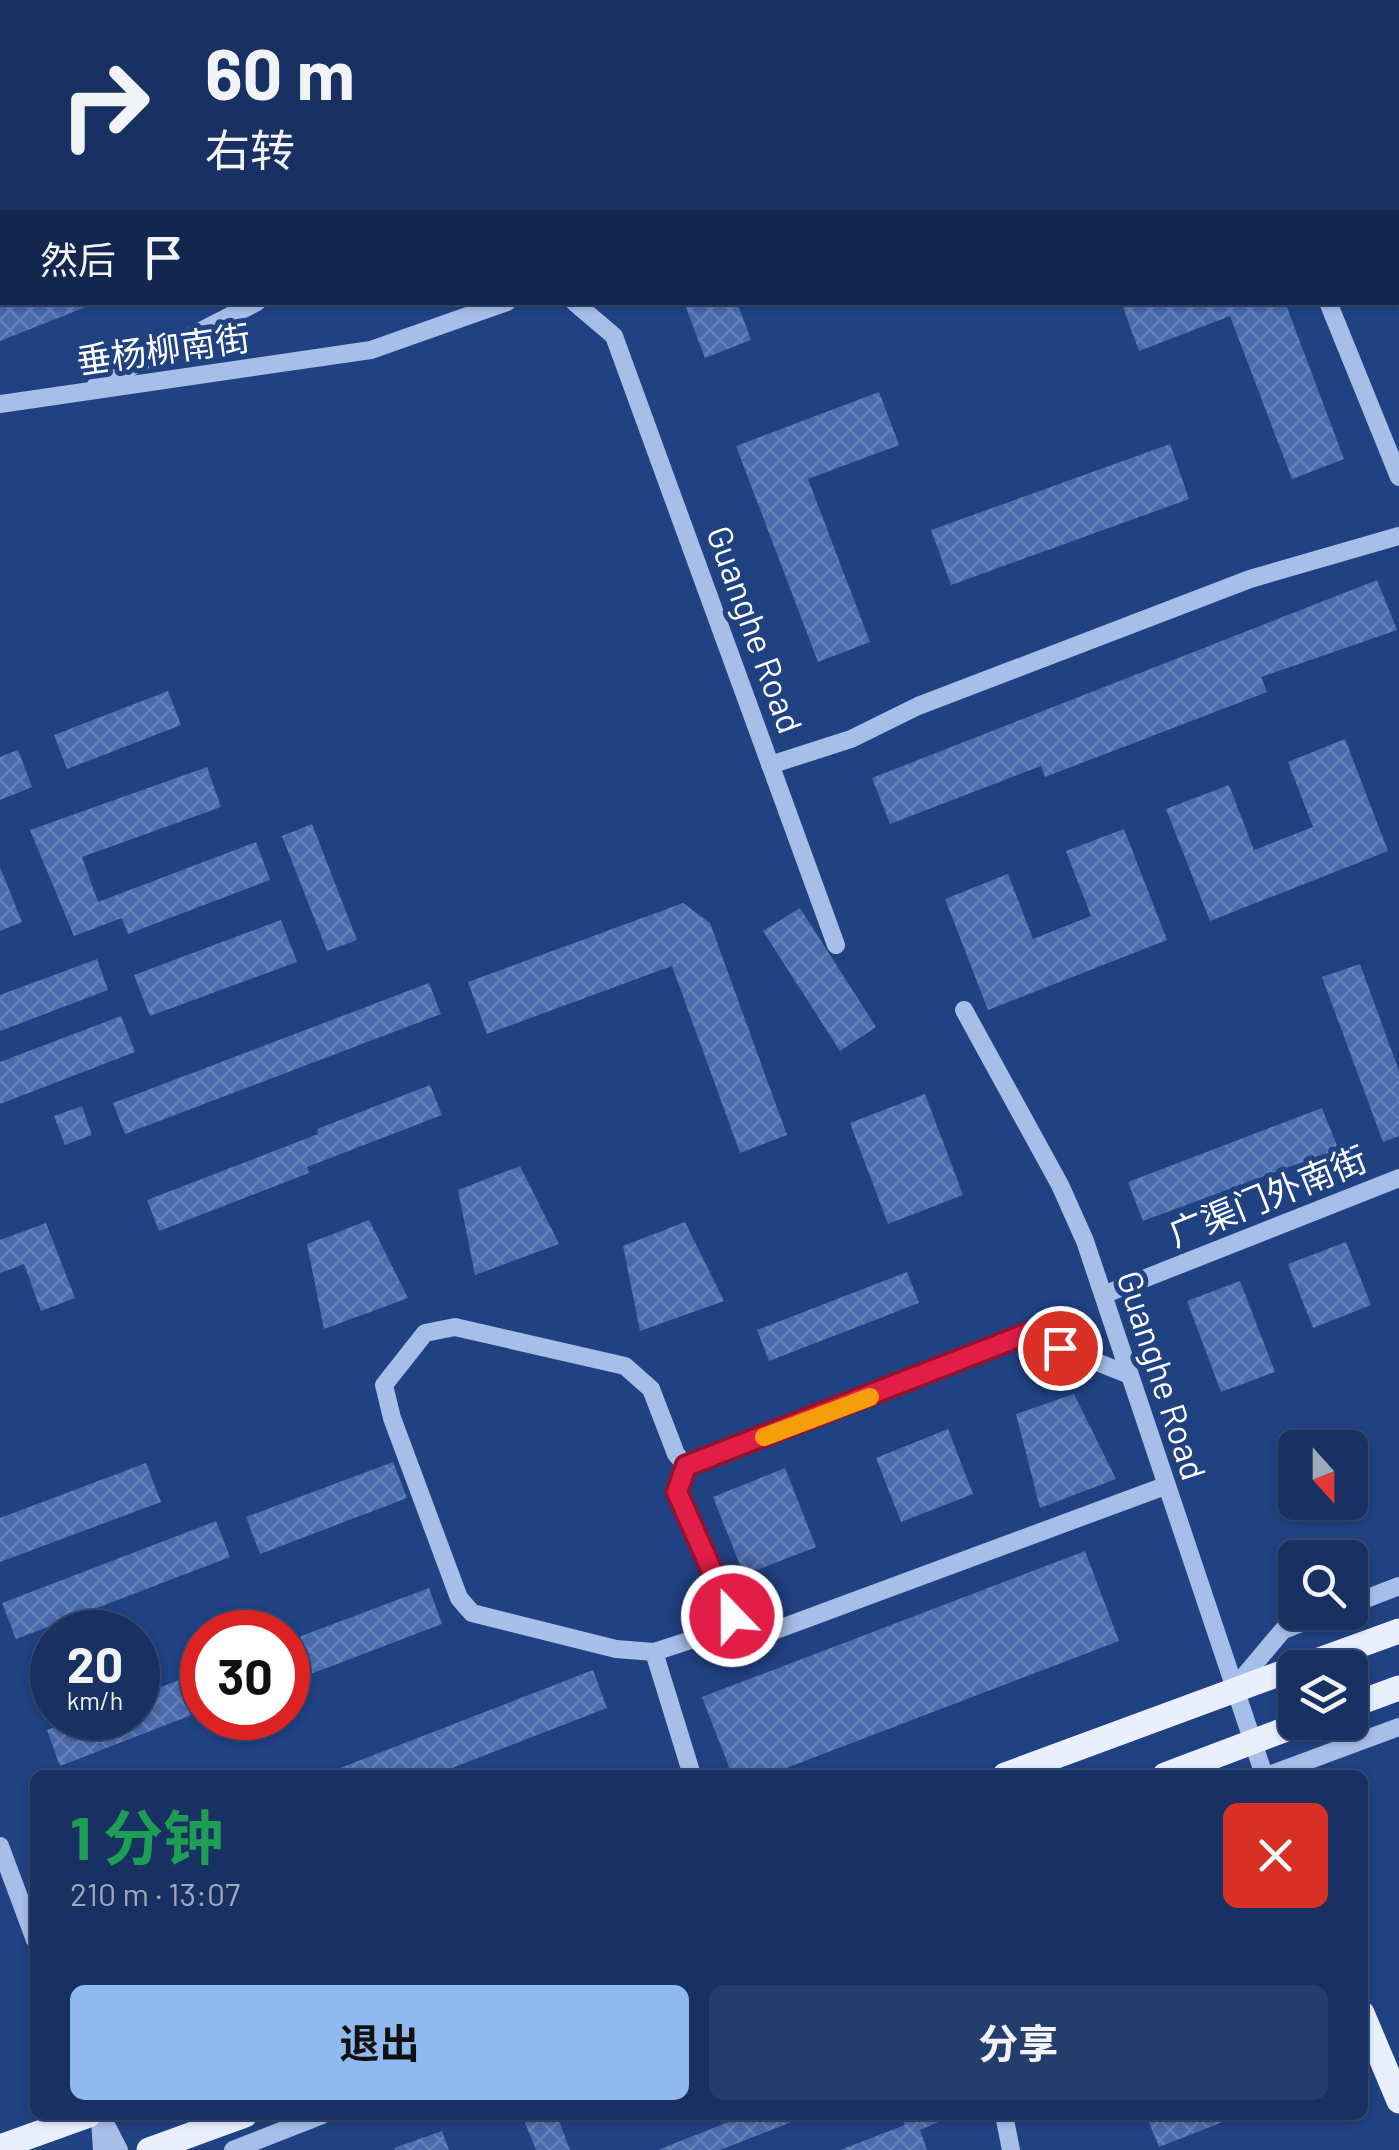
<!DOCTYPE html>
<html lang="zh">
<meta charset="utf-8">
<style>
body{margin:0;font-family:Barlow,"Noto Sans SC",sans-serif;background:#253d6b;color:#f1f3f6;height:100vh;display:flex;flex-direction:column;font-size:38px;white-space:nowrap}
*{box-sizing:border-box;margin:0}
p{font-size:32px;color:#9fa9be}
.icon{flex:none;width:55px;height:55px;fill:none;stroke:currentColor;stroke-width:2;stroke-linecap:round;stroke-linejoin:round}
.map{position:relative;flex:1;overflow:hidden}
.panel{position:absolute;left:30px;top:1770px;width:1338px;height:350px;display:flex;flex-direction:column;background:#183162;border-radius:15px;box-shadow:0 2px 8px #0004,0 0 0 2px #364c77}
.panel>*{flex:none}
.guide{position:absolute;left:0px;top:0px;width:1400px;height:305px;box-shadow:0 2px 8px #0004,0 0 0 2px #364c77;background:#183162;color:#f1f3f6;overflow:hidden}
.needle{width:65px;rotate:159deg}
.buttons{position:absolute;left:1278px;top:1430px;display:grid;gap:20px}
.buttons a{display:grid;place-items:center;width:90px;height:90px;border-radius:15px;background:#183162;box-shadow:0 2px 8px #0004,0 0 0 2px #364c77;font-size:50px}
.speed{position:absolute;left:30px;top:1610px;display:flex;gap:20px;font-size:50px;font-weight:700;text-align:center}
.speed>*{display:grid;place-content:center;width:130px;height:130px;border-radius:50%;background:#183162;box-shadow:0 2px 8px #0004,0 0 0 2px #364c77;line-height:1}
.speed small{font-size:25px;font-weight:400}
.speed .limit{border:15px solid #d22;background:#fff;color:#111}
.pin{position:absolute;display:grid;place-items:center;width:85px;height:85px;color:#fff;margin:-42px;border:5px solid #fff;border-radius:50%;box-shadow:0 2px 10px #0007}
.me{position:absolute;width:110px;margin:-55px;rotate:338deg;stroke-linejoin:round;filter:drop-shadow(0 0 8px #0008)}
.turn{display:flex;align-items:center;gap:35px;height:210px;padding:0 40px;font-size:45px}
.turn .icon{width:130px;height:130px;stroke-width:2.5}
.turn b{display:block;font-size:70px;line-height:85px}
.then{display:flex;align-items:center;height:95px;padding:0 40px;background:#0003;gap:20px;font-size:38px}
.round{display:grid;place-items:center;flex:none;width:105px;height:105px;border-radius:15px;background:#253d6b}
.head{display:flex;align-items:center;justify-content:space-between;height:170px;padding:0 40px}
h1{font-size:60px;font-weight:700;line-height:75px;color:#1e9e55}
.cta{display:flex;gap:20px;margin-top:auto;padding:20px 40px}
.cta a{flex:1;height:115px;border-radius:15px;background:#90b9f0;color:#111;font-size:40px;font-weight:700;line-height:115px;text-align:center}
.cta a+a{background:#253d6b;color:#f1f3f6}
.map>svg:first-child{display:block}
.building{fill:url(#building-cross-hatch)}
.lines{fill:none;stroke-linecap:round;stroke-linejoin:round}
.minor{stroke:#a7bee9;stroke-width:18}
.major{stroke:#eaeffe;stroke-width:25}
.route-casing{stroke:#92132f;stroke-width:25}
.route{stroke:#e11d48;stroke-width:18}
.slow{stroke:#f59e0b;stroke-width:18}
.labels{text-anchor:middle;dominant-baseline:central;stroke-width:10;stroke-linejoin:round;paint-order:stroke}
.street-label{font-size:35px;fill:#fff;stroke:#204182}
</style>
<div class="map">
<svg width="1399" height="2150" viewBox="0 0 1399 2150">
<defs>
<pattern id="building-cross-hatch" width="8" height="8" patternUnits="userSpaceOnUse" patternTransform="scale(2.5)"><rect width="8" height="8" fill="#496aab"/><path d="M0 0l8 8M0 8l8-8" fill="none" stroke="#6480b8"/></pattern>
</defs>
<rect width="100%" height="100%" fill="#204182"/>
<!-- building -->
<path class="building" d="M0,302H96V303L0,341Z
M684,302H737L751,340L705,358Z
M1121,302H1285L1344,459L1292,479L1230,316L1139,351Z
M879,392L899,445L808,479L870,642L818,662L736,446Z
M1170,444L1189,499L951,585L931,530Z
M1377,580L1397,630L1261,677L1267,692L1045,777L1041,766L890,824L872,778Z
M168,691L181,725L67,769L54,735Z
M1345,739L1388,851L1210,921L1166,809L1229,785L1254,850L1313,827L1288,762Z
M18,750L32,787L0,800V757Z
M207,767L221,807L82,857L98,902L256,842L270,880L128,934L122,918L74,936L30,830Z
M312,824L357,940L327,951L282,836Z
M1124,829L1167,940L988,1010L945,899L1008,874L1033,939L1091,916L1066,851Z
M0,867L22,922L0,931Z
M683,903L710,923L787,1135L740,1153L672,966L487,1034L468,982Z
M800,908L876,1027L840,1051L763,931Z
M281,920L297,962L150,1016L134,975Z
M97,959L108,990L0,1031V995Z
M1360,964L1399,1071V1136L1383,1142L1322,977Z
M429,983L441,1014L125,1134L113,1103Z
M121,1016L135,1052L0,1104V1062Z
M430,1085L442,1115L307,1167L309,1173L159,1231L147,1200L318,1134L317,1129Z
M925,1094L963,1195L888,1224L850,1123Z
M82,1106L92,1135L65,1145L54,1116Z
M1322,1108L1341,1156L1300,1172L1297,1164L1143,1221L1128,1182Z
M520,1166L559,1244L475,1275L458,1190Z
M369,1220L408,1298L324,1329L307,1244Z
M685,1222L724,1301L640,1331L623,1246Z
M46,1223L75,1298L41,1311L24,1264L0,1273V1240Z
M1346,1242L1371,1305L1313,1328L1288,1264Z
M907,1272L919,1303L769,1361L757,1330Z
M1240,1281L1275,1372L1221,1392L1187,1301Z
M1074,1394L1116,1479L1040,1508L1016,1414Z
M948,1429L973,1494L901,1522L876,1458Z
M393,1462L407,1498L260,1554L246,1517Z
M146,1463L161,1502L0,1562V1518Z
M785,1468L816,1547L744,1575L713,1497Z
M216,1521L230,1557L16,1639L2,1603Z
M1085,1551L1119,1641L768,1775H732L702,1697Z
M429,1588L442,1624L295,1680L288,1659V1641Z
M593,1670L607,1708L434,1775H322Z
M202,1671V1711L60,1766L47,1730L80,1718H138V1696Z
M522,2115H557L570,2150H536Z
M746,2115L807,2116L720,2150H658Z
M900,2115H954L920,2130L927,2150H840L905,2125Z
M1146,2115H1238V2116L1159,2147Z
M442,2131L449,2150H395L394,2148Z"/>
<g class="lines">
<!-- minor -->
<path class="minor" d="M1215,0L1216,2
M954,2L961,0
M574,302L614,336L836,945
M1328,302L1399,477
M96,385L257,302
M0,404L371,350L507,302
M770,765L851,739L918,706L1250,579L1399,536
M964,1010L1060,1185L1085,1241L1264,1775
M1103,1295L1399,1178
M686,1466L676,1454L651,1389L625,1366L455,1327L425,1333L384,1385L392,1418L459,1598L472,1613L616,1649L654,1652L725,1629L732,1616L677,1491L686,1466L1026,1334L1127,1374
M1350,1605L1399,1586
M725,1629L754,1638L1165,1486
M654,1652L692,1775
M1235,1687L1283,1630L1330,1612
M1269,1775L1399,1727
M0,1846L35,1940
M101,2115L119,2150
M1004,2115L1011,2150
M100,2120L102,2150
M233,2150L322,2115"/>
<!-- major -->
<path class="major" d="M1297,1668L1399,1631
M1350,1706L1399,1688
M1005,1775L1295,1668
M1165,1775L1305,1722
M1362,2013L1399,2101
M0,2147L89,2115
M149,2150L245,2115"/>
</g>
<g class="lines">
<defs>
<path id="route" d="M732,1616L677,1492L686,1466L1026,1334L1060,1348"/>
</defs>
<!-- route casing -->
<use href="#route" class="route-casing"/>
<!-- route -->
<use href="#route" class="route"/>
<!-- slow -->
<path class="slow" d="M764,1437L870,1397"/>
</g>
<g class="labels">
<!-- street labels -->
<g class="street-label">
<text transform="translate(163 348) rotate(-8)">垂杨柳南街</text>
<text transform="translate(756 629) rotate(70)">Guanghe Road</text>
<text transform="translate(1267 1195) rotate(-22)">广渠门外南街</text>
<text transform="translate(1163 1375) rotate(72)">Guanghe Road</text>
</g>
</g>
</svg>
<div class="buttons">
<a><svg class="needle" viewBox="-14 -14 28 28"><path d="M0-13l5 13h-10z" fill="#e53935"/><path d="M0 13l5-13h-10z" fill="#9fa9be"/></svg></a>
<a><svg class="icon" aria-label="search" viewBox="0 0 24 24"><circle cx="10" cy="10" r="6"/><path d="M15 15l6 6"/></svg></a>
<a><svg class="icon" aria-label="layers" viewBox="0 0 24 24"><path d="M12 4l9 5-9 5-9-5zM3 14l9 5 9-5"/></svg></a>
</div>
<div class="speed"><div>20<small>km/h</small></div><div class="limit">30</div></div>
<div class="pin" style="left:1060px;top:1348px;background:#d93025"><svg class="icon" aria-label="arrive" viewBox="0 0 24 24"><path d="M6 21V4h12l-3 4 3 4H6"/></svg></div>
<svg class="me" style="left:732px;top:1616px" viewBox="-20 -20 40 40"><circle r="17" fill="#e11d48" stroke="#fff" stroke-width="3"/><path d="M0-11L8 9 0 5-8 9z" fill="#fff"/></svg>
<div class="guide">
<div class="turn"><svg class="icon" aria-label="right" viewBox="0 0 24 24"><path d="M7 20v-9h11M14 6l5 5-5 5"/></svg><div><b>60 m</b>右转</div></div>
<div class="then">然后<svg class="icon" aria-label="arrive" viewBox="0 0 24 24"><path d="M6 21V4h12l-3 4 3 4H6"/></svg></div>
</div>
<section class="panel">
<div class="head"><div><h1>1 分钟</h1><p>210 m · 13:07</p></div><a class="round" style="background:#d93025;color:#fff"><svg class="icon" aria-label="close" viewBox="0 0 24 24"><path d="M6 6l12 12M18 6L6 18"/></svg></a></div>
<div class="cta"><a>退出</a><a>分享</a></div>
</section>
</div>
